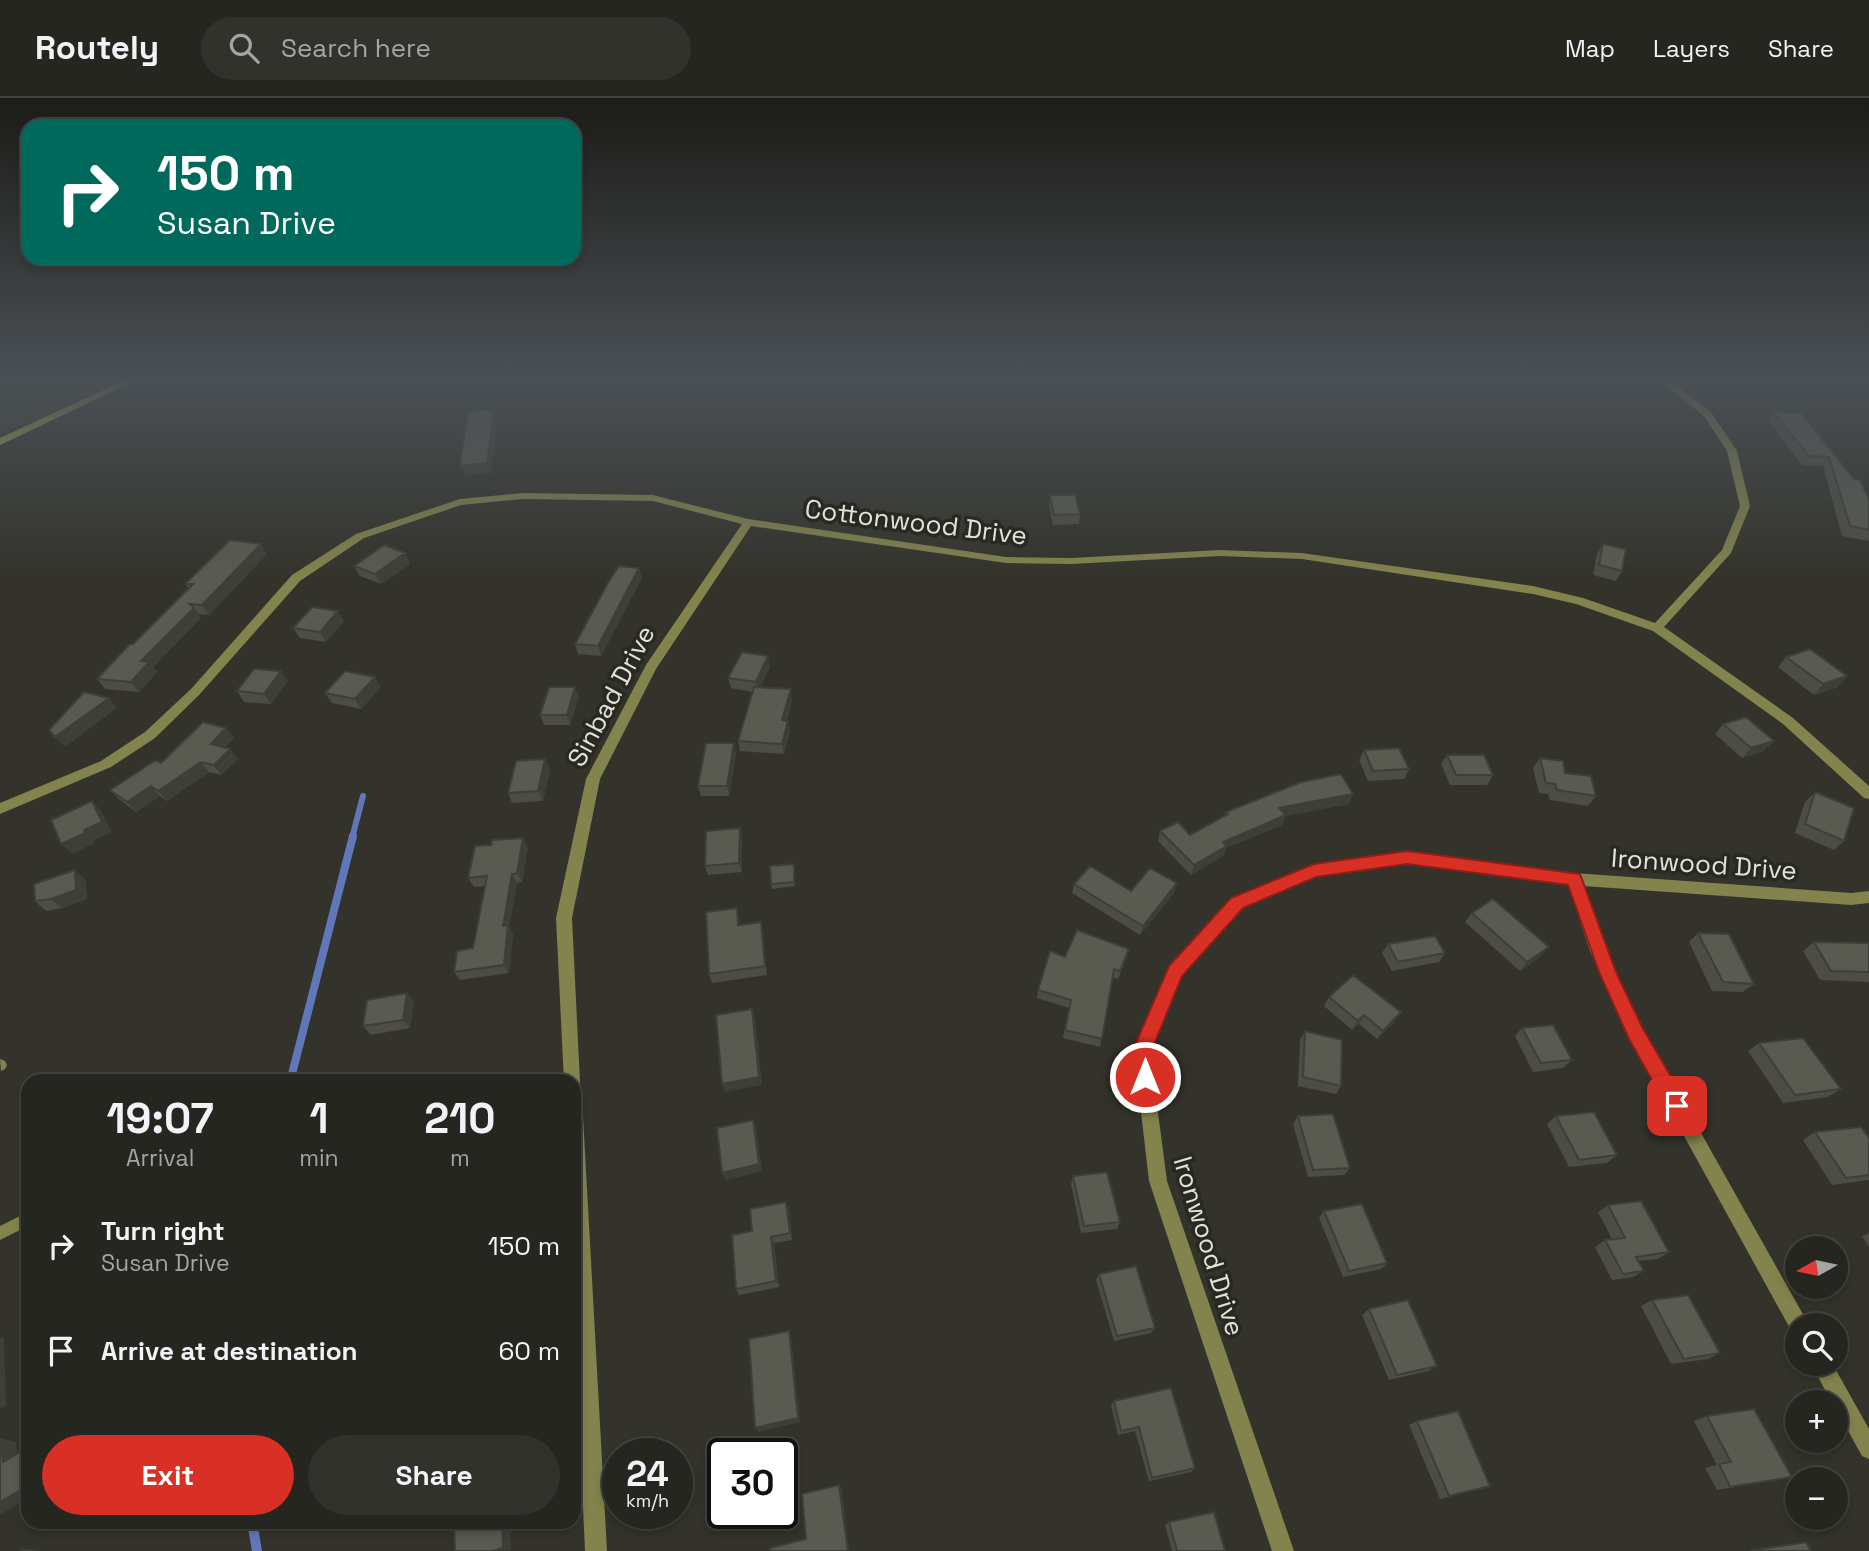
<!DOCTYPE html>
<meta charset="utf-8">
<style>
body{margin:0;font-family:"Space Grotesk",sans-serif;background:#32322d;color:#f1f3f6;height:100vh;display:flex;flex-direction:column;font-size:26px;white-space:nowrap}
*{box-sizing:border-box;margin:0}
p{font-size:23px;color:#a4a5a5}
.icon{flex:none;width:38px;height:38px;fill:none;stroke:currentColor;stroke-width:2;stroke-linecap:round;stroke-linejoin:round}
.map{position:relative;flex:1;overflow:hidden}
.drawer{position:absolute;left:21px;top:976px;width:560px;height:455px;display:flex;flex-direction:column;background:#262620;border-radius:21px;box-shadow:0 4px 10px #0003,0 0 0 2px #42433e}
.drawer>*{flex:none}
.top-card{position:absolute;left:21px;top:21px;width:560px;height:147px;border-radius:21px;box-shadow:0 4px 10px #0003,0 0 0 2px #42433e;background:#00695c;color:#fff;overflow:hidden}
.needle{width:46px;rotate:261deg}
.fabs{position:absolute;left:1785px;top:1138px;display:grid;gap:14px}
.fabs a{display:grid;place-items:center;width:63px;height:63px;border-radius:50%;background:#262620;box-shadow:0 4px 10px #0003,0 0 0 2px #42433e;font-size:35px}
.speed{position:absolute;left:602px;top:1340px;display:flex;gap:14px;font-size:35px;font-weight:700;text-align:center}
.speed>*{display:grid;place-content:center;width:91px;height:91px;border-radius:50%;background:#262620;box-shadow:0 4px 10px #0003,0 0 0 2px #42433e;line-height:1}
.speed small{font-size:18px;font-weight:400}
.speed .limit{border:4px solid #111;border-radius:10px;background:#fff;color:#111}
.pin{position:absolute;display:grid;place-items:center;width:60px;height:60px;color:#fff;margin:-30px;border-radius:14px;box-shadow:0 4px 10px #0006}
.me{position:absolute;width:77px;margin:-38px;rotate:0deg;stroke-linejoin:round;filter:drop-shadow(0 0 5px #0008)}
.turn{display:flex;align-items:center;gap:24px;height:147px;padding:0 21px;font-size:32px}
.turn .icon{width:91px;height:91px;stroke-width:2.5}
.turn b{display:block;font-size:49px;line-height:60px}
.eta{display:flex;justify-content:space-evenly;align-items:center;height:119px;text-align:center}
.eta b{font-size:42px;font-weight:600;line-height:49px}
.cta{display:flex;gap:14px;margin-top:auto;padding:14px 21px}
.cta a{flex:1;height:80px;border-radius:42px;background:#d93025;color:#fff;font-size:28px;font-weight:600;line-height:80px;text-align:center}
.cta a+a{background:#32322d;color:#f1f3f6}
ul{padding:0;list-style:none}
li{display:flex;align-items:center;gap:21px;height:105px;padding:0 21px}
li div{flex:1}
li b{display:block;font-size:26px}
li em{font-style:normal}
header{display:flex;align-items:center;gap:42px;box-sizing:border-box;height:98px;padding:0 35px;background:#262620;border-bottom:2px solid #42433e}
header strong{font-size:33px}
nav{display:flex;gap:38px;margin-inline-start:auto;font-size:24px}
.search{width:490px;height:63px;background:#32322d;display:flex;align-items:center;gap:18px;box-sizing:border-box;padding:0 24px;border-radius:38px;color:#a4a5a5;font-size:26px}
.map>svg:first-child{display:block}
.built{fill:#3a3b2c}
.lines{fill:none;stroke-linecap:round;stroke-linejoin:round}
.stream-far2{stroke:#6078ba;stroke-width:6}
.stream-far1{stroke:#6078ba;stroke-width:8}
.stream{stroke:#6078ba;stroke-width:10}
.service{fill:#83834d;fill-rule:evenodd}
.minor{fill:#83834d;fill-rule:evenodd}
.secondary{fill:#b0b157;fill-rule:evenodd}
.wall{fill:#4d4d45}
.shaded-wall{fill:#3e3f38}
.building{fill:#595a50;stroke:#3e3f38;stroke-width:2}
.route{fill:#d93025;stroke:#8d1f18;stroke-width:2}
.labels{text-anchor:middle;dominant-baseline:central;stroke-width:7;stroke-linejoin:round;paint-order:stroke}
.street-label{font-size:26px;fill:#e2e3dd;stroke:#292921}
</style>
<header>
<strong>Routely</strong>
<div class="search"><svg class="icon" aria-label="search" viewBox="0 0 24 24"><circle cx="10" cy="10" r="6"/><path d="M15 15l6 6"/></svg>Search here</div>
<nav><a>Map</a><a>Layers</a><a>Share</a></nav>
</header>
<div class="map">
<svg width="1869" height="1453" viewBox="0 0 1869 1453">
<rect width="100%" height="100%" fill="#33332b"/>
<!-- built -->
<path class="built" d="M0,279H127L0,337Z"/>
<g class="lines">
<!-- stream-far2 -->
<path class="stream-far2" d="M352,740L363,698"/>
<!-- stream-far1 -->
<path class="stream-far1" d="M290,984L353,738"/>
<!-- stream -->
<path class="stream" d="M252,1424L257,1453"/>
<!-- service -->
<path class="service" d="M0,961L5,963L7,967L5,971L1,973Z
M28,1114V1128L0,1142V1128Z"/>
<!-- minor -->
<path class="minor" d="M830,279H840L834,283Z
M1655,279H1666L1711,314L1737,353L1750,408L1731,455L1664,529L1793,620L1869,688V701L1864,700L1783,626L1653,533L1576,506L1533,496L1302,461L1220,458L1071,466L1006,465L751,428L656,571L600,681L572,820L580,984L578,990L574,991V984H564L556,820L586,681L646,567L742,426L653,403L523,401L461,407L364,440L300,483L199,597L155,640L111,669L0,716V705L101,663L145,634L191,591L292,477L356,436L460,401L523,395L653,397L748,421L1006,459L1071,460L1220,452L1302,455L1533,488L1583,500L1655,525L1722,452L1740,408L1727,353L1704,318Z
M1407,754L1574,775L1851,795L1869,793V805L1851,807L1584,788L1606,853L1642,930L1809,1227H1797V1236L1792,1234L1630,940L1590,853L1568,786L1407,766L1316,779L1242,809L1181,877L1150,954L1167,1083L1294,1453H1272L1149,1083L1134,954L1169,868L1232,801L1314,767Z
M574,1010L580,1012L583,1018L607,1453H585L574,1208Z
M1811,1265H1832L1869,1331V1361L1862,1358L1836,1311V1304H1831Z"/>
<!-- secondary -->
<path class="secondary" d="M131,279H143L0,347V340Z"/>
</g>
<!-- wall -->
<path class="wall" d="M1774,314L1801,315L1854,381L1869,401V443L1842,438L1823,368L1802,367L1768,323Z
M1050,397L1080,416L1079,426L1053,427L1049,407Z
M1603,446L1622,473L1616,483L1593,477L1597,456Z
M405,455L410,466L381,486L360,478L354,468Z
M267,456L209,517L198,516L201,520L153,569L157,574L139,594L105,591L97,581L189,491L185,486Z
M639,470L642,480L601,558L578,556L575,546Z
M344,523L326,544L300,540L293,530Z
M1786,559L1847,578L1838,589L1814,597L1778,569Z
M770,569L760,589L792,602L787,623L790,633L784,656L740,653L738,643L752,594L731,590L728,580Z
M288,583L271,606L244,604L237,593Z
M381,589L361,611L332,605L325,595Z
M579,599L570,627H544L540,617Z
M1723,626L1764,653L1742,660L1715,636Z
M234,640L225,649L238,661L221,677L209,674L167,703L160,698L136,714L120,702L110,692L161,665Z
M1364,652L1409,671L1404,681L1368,683L1359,662Z
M736,655L729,698H701L698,688Z
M1447,657L1493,677L1487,687H1450L1441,666Z
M1540,660L1596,698L1588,708L1550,702L1548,696L1539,695L1533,670Z
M545,661L550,671L543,703L512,705L508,695Z
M1815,694L1844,743L1834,752L1795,735L1805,704Z
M1349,706L1285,718L1282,727L1226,750L1224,757L1191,777L1158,743L1160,733L1190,737L1225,717L1226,714Z
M740,730L742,740V774L708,777L705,768Z
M528,749L522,784L517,785L509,829L513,836L509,875L460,882L454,874L473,850L485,788L474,789L468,780Z
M794,766L795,788L772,791L771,786Z
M85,781L87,801L62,810L46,813L35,803Z
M1074,786L1131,793L1174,795L1140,837L1072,795Z
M737,810L740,827L761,824L763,833L767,877L712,885L709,876Z
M1472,815L1541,858L1520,873L1465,824Z
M1698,835L1754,886L1743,894L1712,893L1689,844Z
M1814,844L1869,845V884L1820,882L1803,853Z
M1388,846L1445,855L1439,864L1392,873L1382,855Z
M1065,859H1127L1118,881L1112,879L1100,949L1063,940L1069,910L1037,900L1038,892Z
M1329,899L1395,923L1377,941L1359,926L1352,932L1324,908Z
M414,904L410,930L371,937L363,928Z
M1522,930L1572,962L1563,970L1533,974L1515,938Z
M1305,933L1341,988L1336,996L1298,988L1300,942Z
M1759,945L1841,991L1828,999L1783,1005L1748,953Z
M1298,1018L1350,1070L1344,1077L1308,1079L1293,1026Z
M1556,1018L1617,1057L1607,1065L1569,1069L1547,1026Z
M1815,1034L1869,1040V1082L1832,1087L1803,1042Z
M1073,1078L1120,1124L1117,1131L1081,1135L1071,1086Z
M1608,1107L1669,1154L1658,1161L1638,1163L1644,1173L1633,1179L1612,1182L1595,1149L1605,1142L1612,1141L1598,1114Z
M789,1111L792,1142L774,1145L779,1189L739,1197L736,1191Z
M1324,1113L1387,1165L1381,1171L1343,1179L1319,1120Z
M1869,1135V1149L1862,1138Z
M1099,1176L1155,1230L1151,1235L1114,1243L1096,1182Z
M1652,1202L1720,1255L1708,1261L1671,1266L1641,1208Z
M1369,1211L1437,1268L1428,1273L1389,1282L1362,1217Z
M1114,1303L1195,1370L1191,1374L1149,1383L1135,1333L1118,1337L1111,1307Z
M1707,1318L1792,1379L1717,1392L1705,1370L1717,1367L1694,1323Z
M1417,1323L1490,1388L1440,1401L1409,1327Z
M1169,1424L1225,1453H1172L1165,1427Z"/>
<!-- shaded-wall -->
<path class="shaded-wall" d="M494,311L497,321L491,375L464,378L460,368Z
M261,446L267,456L209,517L202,507Z
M405,455L410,466L381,486L375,476Z
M639,470L642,480L601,558L598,548Z
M194,510L201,520L153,569L157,574L139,594L131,584L141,563Z
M338,513L344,523L326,544L320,534Z
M768,558L770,569L758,594L756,584Z
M281,573L288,583L271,606L264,596Z
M1847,578L1838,589L1814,597L1823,586Z
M375,579L381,589L361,611L355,601Z
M575,589L579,599L570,627L567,617Z
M791,591L792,602L784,632L782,622Z
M109,600L117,610L65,649L55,639Z
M788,623L790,633L784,656L782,646Z
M226,630L234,640L219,656L211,646Z
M1774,643L1764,653L1742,660L1751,650Z
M734,645L736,655L729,698L727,688Z
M230,651L238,661L221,677L214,667Z
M545,661L550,671L543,703L538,693Z
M201,664L209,674L167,703L158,693Z
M151,688L160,698L136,714L127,704Z
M1353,696L1349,706L1285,718L1282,727L1226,750L1224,757L1191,777L1194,767L1223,744L1279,710Z
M92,703L101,713L112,734L94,742L95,745L72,756L61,746L84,732Z
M740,730L742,740V774L739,765Z
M523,740L528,749L522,784L517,775Z
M75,772L85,781L87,801L62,810L51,801Z
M512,776L517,785L509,829L513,836L509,875L504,867L503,828Z
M1177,785L1174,795L1140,837L1143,828Z
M761,824L763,833L767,877L765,868Z
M1549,849L1541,858L1520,873L1527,864Z
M407,895L414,904L410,930L403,922Z
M752,911L755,919L762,987L725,994L722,986Z
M1401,914L1395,923L1377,941L1383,933Z
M1364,917L1359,926L1352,932L1358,923Z
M753,1022L756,1029L762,1073L726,1082L722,1075Z
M786,1104L789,1111L792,1142L790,1135Z
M771,1139L774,1145L779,1189L776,1183Z
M789,1233L791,1238L800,1324L759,1334L755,1330Z
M0,1239L4,1240L6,1308L0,1311Z
M0,1340L16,1344L19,1368L3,1364Z
M25,1351L28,1352V1374Z
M839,1387L842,1391L849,1453H848Z
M28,1388V1400L0,1417V1404Z
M502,1424H510L511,1452L493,1453Z
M20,1450L37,1452V1453H21Z"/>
<!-- building -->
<path class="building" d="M494,311L487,365L460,368L468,313Z
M1774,314L1801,315L1854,381L1860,382L1869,401V432L1850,428L1829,359L1809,358Z
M1050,397H1075L1080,416L1054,417Z
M230,442L261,446L202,507L190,506L194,510L141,563L149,564L131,584L97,581L130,546H133L193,486H185Z
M1603,446L1626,451L1622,473L1599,467Z
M384,447L405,455L375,476L354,468Z
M619,468L639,470L598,548L575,546L609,483Z
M312,509L338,513L320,534L293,530Z
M1810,551L1847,578L1823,586L1786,559Z
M742,554L768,558L756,584L728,580Z
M254,571L281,573L264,596L237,593Z
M345,573L375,579L355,601L325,595Z
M549,589H575L567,617H540Z
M754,589L791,591L782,622L788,623L782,646L738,643Z
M84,594L109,600L55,639L49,632Z
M1746,619L1774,643L1751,650L1723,626Z
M203,624L226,630L211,646L230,651L214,667L201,664L158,693L151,688L127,704L110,692L156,662L161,665Z
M706,645H734L727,688H698Z
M1399,650L1409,671L1373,673L1364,652Z
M1447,657H1484L1493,677H1456Z
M1540,660L1563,663L1565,675L1591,678L1596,698L1557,692L1555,686L1546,685Z
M545,661L538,693L508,695L516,663Z
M1341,676L1353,696L1279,710L1286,717L1223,744L1227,748L1194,767L1160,733L1178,724L1190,737L1228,716L1226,714L1301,684Z
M1815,694L1854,710L1844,743L1805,726Z
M92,703L102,724L84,732L85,735L61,746L51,722Z
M740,730L739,765L705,768L706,733Z
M523,740L517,775L512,776L503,828L508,827L504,867L454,874L457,853L473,850L487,778L468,780L475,748L491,747L492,742Z
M794,766V784L771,786L770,768Z
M1090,768L1131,793L1150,770L1177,785L1143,828L1074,786Z
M75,772L76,792L51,801L35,803L34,786Z
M1493,801L1549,849L1527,864L1472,815Z
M737,810L738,827L761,824L765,868L709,876L706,814Z
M1077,832L1129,851L1120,873L1114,871L1102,941L1065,932L1071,902L1038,892L1050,853L1065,859Z
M1698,835L1729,836L1754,886L1723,884Z
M1435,838L1445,855L1398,864L1388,846Z
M1814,844L1869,845V874L1831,873Z
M1353,877L1401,914L1383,933L1364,917L1358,923L1329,899Z
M407,895L403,922L363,928L367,902Z
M752,911L759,979L722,986L716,917Z
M1553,927L1572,962L1541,965L1522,930Z
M1305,933L1342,942L1341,988L1303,979Z
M1803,940L1841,991L1795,997L1759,945Z
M1594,1014L1617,1057L1579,1062L1556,1018Z
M1333,1016L1350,1070L1313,1072L1298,1018Z
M753,1022L759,1066L722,1075L717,1030Z
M1861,1029L1869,1040V1077L1846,1080L1815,1034Z
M1107,1074L1120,1124L1084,1128L1073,1078Z
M1641,1103L1669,1154L1636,1159L1644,1173L1623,1176L1605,1142L1625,1140L1608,1107Z
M786,1104L790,1135L771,1139L776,1183L736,1191L732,1137L752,1133L750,1111Z
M1362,1106L1387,1165L1349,1173L1324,1113Z
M1136,1168L1155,1230L1117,1238L1099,1176Z
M1688,1197L1720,1255L1684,1261L1652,1202Z
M1408,1202L1437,1268L1397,1277L1369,1211Z
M789,1233L798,1320L755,1330L749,1241Z
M1171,1290L1195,1370L1152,1380L1139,1329L1121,1333L1114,1303Z
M1754,1311L1792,1379L1730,1389L1719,1366L1731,1364L1707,1318Z
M1458,1313L1490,1388L1449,1398L1417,1323Z
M0,1340L3,1364L25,1351L28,1374V1388L0,1404Z
M839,1387L848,1453H770V1450L806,1441L802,1396Z
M1214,1414L1225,1453H1177L1169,1424Z
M454,1424H502L503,1450L493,1453H455Z
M1806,1444L1811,1453H1749Z"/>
<!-- sky -->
<linearGradient id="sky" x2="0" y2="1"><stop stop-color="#1c1c18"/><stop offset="0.58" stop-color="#4a5055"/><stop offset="1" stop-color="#4a5055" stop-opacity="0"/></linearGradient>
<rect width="1869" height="482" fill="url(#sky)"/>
<!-- route -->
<path class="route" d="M1407,753L1580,776L1616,874L1642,929L1684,1001L1686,1008L1684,1014L1677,1017L1670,1014L1629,941L1599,874L1568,787L1407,766L1316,779L1243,810L1182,878L1151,954L1155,979L1152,986L1145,988L1138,986L1132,954L1169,868L1231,800L1314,766Z"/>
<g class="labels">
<!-- street labels -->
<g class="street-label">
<text transform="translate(916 424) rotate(7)">Cottonwood Drive</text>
<text transform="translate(611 598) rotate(-62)">Sinbad Drive</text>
<text transform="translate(1704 766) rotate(4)">Ironwood Drive</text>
<text transform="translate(1209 1148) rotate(73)">Ironwood Drive</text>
</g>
</g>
</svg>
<div class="fabs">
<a><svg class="needle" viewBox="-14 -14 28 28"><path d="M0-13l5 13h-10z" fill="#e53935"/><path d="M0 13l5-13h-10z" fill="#a4a5a5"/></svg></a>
<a><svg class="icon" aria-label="search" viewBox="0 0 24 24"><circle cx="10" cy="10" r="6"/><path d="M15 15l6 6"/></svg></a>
<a>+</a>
<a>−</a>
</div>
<div class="speed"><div>24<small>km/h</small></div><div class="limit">30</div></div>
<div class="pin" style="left:1677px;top:1008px;background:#d93025"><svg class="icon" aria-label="arrive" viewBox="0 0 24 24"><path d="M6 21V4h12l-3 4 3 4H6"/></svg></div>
<svg class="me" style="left:1145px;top:979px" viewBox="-20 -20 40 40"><circle r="17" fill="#d93025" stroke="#fff" stroke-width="3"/><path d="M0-11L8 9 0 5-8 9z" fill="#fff"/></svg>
<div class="top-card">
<div class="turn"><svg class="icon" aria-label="right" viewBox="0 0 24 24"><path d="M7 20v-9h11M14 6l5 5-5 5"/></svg><div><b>150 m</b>Susan Drive</div></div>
</div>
<section class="drawer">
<div class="eta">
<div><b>19:07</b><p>Arrival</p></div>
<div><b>1</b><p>min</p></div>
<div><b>210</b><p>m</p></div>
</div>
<ul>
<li><svg class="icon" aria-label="right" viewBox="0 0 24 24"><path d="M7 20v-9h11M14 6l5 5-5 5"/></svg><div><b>Turn right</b><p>Susan Drive</p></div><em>150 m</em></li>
<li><svg class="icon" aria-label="arrive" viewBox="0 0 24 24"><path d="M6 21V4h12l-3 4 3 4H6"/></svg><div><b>Arrive at destination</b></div><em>60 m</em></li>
</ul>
<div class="cta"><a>Exit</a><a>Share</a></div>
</section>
</div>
